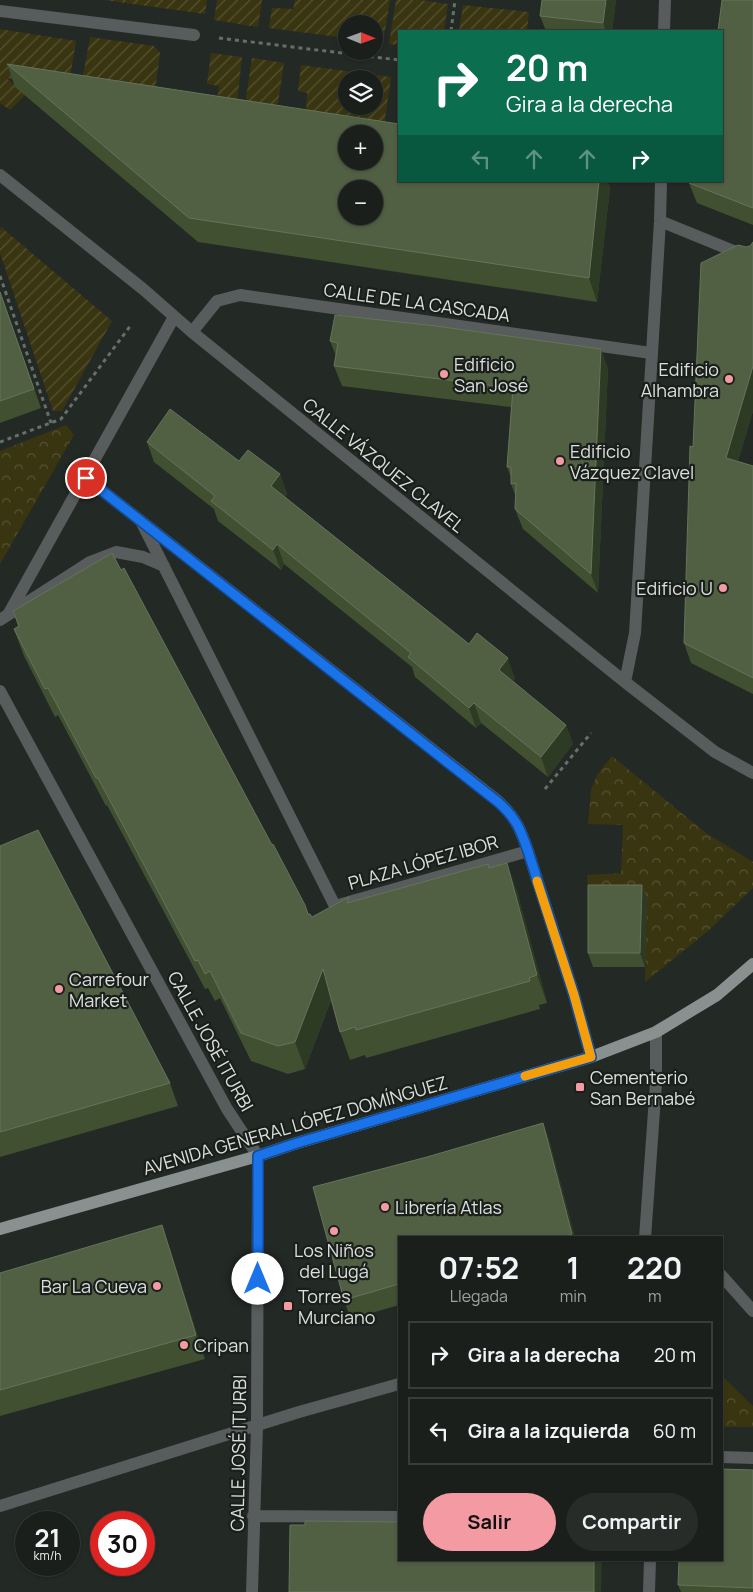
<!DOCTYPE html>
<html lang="es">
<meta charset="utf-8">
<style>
body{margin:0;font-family:Manrope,sans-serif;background:#272c29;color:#f1f3f6;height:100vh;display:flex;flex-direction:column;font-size:19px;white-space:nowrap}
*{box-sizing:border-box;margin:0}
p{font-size:16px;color:#9fa2a3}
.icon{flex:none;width:28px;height:28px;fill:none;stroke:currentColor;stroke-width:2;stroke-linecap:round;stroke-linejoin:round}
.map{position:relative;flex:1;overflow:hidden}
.sheet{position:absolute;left:398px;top:1236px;width:325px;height:325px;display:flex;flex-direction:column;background:#1a1f1c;border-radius:0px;box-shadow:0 1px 4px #0004,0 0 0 1px #383d3b}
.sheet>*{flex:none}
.guide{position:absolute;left:398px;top:30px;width:325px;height:152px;border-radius:0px;box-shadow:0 1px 4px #0004,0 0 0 1px #383d3b;background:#0b6e4f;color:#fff;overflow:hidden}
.needle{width:32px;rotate:91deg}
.fabs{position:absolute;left:338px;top:15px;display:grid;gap:10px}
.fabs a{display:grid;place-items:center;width:45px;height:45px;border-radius:50%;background:#1a1f1c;box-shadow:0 1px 4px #0004,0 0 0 1px #383d3b;font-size:25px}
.speed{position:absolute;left:15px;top:1511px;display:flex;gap:10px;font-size:25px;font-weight:700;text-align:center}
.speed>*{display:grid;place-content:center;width:65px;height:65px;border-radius:50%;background:#1a1f1c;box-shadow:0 1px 4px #0004,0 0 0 1px #383d3b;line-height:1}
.speed small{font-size:12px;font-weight:400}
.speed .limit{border:8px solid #d22;background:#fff;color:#111}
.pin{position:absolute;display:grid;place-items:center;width:42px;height:42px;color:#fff;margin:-21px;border:2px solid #fff;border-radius:50%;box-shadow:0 1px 5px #0007}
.me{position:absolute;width:55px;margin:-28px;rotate:0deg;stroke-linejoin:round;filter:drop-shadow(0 0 4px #0008)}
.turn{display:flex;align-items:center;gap:18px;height:105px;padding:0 25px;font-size:22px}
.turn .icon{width:65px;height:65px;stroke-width:2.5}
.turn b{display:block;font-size:35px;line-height:42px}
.lanes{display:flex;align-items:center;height:48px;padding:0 25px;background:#0003;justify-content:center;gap:25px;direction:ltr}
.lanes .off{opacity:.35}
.eta{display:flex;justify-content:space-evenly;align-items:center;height:85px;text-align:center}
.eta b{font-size:30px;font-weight:700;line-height:35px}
.action{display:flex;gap:10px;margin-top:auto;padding:10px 25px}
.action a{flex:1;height:58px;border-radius:30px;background:#f49aa2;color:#111;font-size:20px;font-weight:700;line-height:58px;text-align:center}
.action a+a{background:#272c29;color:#f1f3f6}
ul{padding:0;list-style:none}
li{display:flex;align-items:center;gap:15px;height:68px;margin:0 10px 8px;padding:0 15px;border:2px solid #383d3b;border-radius:0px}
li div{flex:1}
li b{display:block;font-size:19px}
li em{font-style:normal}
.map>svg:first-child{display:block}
.forest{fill:url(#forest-crowns)}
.garden{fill:url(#garden-furrows);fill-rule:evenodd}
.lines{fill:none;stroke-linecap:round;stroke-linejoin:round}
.path{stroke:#686e6a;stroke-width:3;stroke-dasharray:4 4;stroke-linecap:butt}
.minor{stroke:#595c5c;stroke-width:12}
.major{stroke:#899190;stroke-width:12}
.wall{fill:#405030}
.shaded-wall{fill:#2d3a24}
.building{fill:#515f43;stroke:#66745b;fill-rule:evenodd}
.route-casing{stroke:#114b97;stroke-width:12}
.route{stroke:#1a73e8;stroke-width:9}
.slow{stroke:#f59e0b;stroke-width:9}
.poi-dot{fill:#f49aa2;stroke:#1a1f1c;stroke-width:2}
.labels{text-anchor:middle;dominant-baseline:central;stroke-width:4.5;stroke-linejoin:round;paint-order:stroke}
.street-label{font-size:18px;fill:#dce0dd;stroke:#1a1f1c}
.poi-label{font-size:18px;fill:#dce0dd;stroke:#1a1f1c;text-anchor:start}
</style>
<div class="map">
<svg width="753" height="1592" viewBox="0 0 753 1592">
<defs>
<pattern id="forest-crowns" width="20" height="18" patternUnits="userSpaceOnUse" patternTransform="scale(1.25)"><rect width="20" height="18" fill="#3a3511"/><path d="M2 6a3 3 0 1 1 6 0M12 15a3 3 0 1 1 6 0" fill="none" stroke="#565233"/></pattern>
<pattern id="garden-furrows" width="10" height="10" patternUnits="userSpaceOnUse" patternTransform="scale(1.25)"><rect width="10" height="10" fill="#3a3511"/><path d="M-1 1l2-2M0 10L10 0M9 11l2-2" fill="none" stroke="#565233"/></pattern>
</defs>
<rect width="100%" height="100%" fill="#232925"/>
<!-- forest -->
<path class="forest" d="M66,425L74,435L0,564V451Z
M612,756L706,833L753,862V888L708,931L645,982L647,900L589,899L587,875L621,873L623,825L588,824L591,790L597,775Z
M721,1375L753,1406V1427H721Z"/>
<!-- garden -->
<path class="garden" d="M104,0H207L205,14Z
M217,0H262L258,27L214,20Z
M295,0H390L383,43L374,42V24H346V38L269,28L272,8L293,9Z
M396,0H420L448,4L444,31H399V45L389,44Z
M463,5L529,12L527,31H459Z
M0,29L76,41L68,90L6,78L26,94L10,110L0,103Z
M90,37L154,46L160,53L155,92L82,81Z
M211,53L242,57L237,104L217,101L219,86L207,84Z
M252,58L284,63L277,110L245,105Z
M301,65L391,77L384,126L306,114L307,93L298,91ZM346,79H374V106H346Z
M1,227L112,321L62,411H53L0,253V230Z"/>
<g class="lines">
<!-- path -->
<path class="path" d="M451,31L455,0
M219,38L399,60
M0,276L51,423
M0,442L61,419L131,325
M545,789L591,733"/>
<!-- minor -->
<path class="minor" d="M0,11L194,35
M664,31L665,0
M0,175L143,289L192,332L625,682L715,752L753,773
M660,221L753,259
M192,332L217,301L240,295L651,353
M86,478L141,521L498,801C516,818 520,828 528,851L335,906L141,521
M8,615L174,317
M0,620L90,562L116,552L143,557L164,566
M625,682L635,633L660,221L661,181
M0,691L227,1109L258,1156L257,1426L252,1592
M528,851L574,995L591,1057
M645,1238L656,1083V1032
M721,1275L753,1311
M721,1457L753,1458
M0,1506L299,1412L399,1384
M253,1516L399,1517
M649,1592L650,1560"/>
<!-- major -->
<path class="major" d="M0,1229L258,1156L297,1143L591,1057L656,1032L717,995L753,964"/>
</g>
<!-- wall -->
<path class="wall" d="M542,0H616L612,31H546L540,16Z
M753,0V225L697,203L689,183L721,181Z
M7,64L399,181H607L610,188L597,302L198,242L15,87Z
M753,242V411L738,461L753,466V694L691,663L684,643L693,447L746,247L750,246Z
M0,291L41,408L0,423Z
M330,341L608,368L598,593L523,529L515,509L516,497L511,484V477L507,467L511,407L342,386L334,366L336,356Z
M147,442L239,461L280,474L287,494L285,497L469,644L515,678L513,681L566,725L573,744L548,777L481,723L476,728L415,677L412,667L284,564L281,570L218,521L214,509L154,462Z
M121,570L308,914L312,917L351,902L489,868L517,891L547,1003L539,1005L540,1009L366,1058L365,1055L350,1060L340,1032L331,1000L305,1069L288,1074L251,1061L220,998L215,1001L208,988L205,989L107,805L106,806L58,715L55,717L24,656L14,629L18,626L13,611Z
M0,846L170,1083L178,1106L0,1157Z
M642,885L647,899L645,967H593L588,953Z
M543,1123L550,1143L575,1238H399V1305L351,1319L344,1300L313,1187L427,1157Z
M170,1249L205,1359L0,1416V1273Z
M753,1470V1592H681L678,1585Z"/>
<!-- shaded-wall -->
<path class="shaded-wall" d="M606,0H616L612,31H606L603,23Z
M599,181H607L610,188L597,302L589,278Z
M601,349L608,368L598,593L591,574Z
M753,366V411L733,478L726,458Z
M280,474L287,494L279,506L271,486Z
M277,544L284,564L281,570L273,550Z
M508,658L515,678L507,690L499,670Z
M474,703L481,723L476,728L469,708Z
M566,725L573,744L548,777L541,757Z
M507,863L517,891L547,1003L537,975Z
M642,885L647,899L645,967L640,953Z
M323,969L332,996L305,1069L295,1042Z
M543,1123L550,1143L575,1238H574L572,1234Z
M162,1225L170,1249L205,1359L196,1335Z
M594,1560H602L601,1592H594Z"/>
<!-- building -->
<path class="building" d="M542,0H606L603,23L540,16Z
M722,0H753V208L689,183V181H721V31H718Z
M7,64L399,124V181H599L589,278L189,218ZM346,134H374V161H346ZM346,189H374V216H346Z
M753,242V366L726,458L753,466V678L684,643L690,446L693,447L701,263L738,245L746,247L750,246Z
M0,292L34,389L0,401Z
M335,315L436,326L601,349L591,574L515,509L516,483L511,484V467H507L513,388L334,366L338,343L330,341Z
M170,409L239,461L248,450L280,474L271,486L469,644L477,633L508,658L499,670L566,725L541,757L474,703L469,708L408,657L411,653L277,544L273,550L211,501L215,496L147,442Z
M112,553L121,570L124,568L272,845L273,844L305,905L308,914H310L312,917L349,897L347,903L488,864L489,868L507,863L537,975L529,978L530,981L356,1030L355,1027L340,1032L323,969L295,1042L278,1046L241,1033L210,971L205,974L198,960L195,961L98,778H96L48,688L45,689L14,629L19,626L13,611Z
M38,830L170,1083L0,1132V846Z
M588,885H642L640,953H588Z
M543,1123L572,1234L560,1238H399V1284L344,1300L313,1187L427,1157Z
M162,1225L196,1335L0,1390V1273Z
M721,1469L753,1470V1588L678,1585L679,1560H721Z
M305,1521L399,1522V1560H594V1592H289L290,1525H305Z"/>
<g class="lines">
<defs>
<path id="route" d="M86,478L498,802C516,818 520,828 528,851L574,995L591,1057L297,1143L258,1156V1279"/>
</defs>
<!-- route casing -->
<use href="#route" class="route-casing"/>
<!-- route -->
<use href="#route" class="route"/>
<!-- slow -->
<path class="slow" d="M525,1076L591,1057L574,995L537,881"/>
</g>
<!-- markers -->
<g class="poi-dot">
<circle cx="444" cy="374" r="5"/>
<circle cx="729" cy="379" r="5"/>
<circle cx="560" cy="461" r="5"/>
<circle cx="723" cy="588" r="5"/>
<circle cx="59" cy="989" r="5"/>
<rect x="575" y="1082" width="10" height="10" rx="2.5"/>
<circle cx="385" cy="1207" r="5"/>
<circle cx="334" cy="1231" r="5"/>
<circle cx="157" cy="1286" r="5"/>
<rect x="283" y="1301" width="10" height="10" rx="2.5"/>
<circle cx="184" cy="1345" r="5"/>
</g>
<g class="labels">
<!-- street labels -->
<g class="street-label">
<text transform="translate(417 302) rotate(8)">CALLE DE LA CASCADA</text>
<text transform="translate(384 465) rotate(39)">CALLE VÁZQUEZ CLAVEL</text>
<text transform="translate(423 862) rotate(-16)">PLAZA LÓPEZ IBOR</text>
<text transform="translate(211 1041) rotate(61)">CALLE JOSÉ ITURBI</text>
<text transform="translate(295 1125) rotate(-16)">AVENIDA GENERAL LÓPEZ DOMÍNGUEZ</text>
<text transform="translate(238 1453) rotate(-89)">CALLE JOSÉ ITURBI</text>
</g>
<!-- poi labels -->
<g class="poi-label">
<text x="454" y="364">Edificio<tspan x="454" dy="21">San José</tspan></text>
<text x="719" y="369" text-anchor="end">Edificio<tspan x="719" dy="21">Alhambra</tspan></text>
<text x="570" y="451">Edificio<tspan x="570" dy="21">Vázquez Clavel</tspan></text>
<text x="713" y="588" text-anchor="end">Edificio U</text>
<text x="69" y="979">Carrefour<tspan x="69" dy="21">Market</tspan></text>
<text x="590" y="1077">Cementerio<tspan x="590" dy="21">San Bernabé</tspan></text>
<text x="395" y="1207">Librería Atlas</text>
<text x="334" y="1250" text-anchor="middle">Los Niños<tspan x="334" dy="21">del Lugá</tspan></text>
<text x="147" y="1286" text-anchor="end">Bar La Cueva</text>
<text x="298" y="1296">Torres<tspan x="298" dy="21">Murciano</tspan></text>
<text x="194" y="1345">Cripan</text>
</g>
</g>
</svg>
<div class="fabs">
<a><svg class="needle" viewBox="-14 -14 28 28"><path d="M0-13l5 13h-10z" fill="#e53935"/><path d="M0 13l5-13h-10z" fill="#9fa2a3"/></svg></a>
<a><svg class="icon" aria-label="layers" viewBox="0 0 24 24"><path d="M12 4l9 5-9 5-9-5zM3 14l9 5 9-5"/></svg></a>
<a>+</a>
<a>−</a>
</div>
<div class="speed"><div>21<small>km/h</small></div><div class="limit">30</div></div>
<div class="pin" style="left:86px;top:478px;background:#d93025"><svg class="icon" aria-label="arrive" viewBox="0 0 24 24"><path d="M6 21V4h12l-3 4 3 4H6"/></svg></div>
<svg class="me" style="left:258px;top:1279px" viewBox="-20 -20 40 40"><circle r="19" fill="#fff"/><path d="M0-13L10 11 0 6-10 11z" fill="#1a73e8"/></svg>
<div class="guide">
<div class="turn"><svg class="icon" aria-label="right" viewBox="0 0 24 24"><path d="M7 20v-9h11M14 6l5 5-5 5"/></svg><div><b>20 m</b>Gira a la derecha</div></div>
<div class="lanes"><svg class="icon off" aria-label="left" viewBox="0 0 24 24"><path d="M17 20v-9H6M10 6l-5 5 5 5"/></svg><svg class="icon off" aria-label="ahead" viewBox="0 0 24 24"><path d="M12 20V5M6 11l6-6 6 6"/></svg><svg class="icon off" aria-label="ahead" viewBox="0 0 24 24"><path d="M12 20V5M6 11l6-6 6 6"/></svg><svg class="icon" aria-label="right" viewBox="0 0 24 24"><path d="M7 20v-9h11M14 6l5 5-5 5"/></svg></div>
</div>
<section class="sheet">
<div class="eta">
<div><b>07:52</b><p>Llegada</p></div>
<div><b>1</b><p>min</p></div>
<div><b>220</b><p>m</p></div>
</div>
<ul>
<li><svg class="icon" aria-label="right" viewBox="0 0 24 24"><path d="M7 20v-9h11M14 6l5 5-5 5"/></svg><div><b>Gira a la derecha</b></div><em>20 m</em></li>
<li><svg class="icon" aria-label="left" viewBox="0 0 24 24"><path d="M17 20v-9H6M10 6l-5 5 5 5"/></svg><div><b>Gira a la izquierda</b></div><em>60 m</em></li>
</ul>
<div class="action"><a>Salir</a><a>Compartir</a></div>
</section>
</div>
